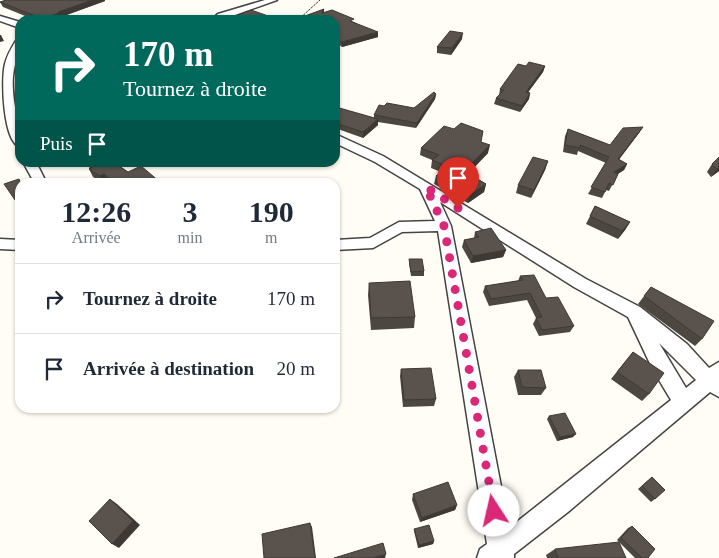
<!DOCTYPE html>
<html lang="fr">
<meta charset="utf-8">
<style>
body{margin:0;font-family:"Times New Roman",serif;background:#f2f2f3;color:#1f2937;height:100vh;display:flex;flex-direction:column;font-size:19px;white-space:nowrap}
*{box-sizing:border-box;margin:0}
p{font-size:16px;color:#747a83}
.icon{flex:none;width:28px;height:28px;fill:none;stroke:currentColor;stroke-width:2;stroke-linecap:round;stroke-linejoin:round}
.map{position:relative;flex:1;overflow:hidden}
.sheet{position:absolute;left:15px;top:178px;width:325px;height:235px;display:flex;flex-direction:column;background:#fff;border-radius:15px;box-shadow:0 1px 4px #0004}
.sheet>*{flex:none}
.top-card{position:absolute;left:15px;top:15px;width:325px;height:152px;border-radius:15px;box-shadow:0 1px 4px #0004;background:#00695c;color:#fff;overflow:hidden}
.pin{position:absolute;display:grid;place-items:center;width:42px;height:42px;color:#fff;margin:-51px -21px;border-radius:50% 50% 50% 0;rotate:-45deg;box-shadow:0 0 5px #0007}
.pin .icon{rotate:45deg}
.me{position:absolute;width:55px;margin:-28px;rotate:350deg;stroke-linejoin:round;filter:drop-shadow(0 0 4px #0008)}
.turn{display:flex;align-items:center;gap:18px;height:105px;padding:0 25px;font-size:22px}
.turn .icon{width:65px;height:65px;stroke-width:2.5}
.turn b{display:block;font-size:35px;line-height:42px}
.then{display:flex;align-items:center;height:48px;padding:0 25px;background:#0003;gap:10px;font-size:19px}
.eta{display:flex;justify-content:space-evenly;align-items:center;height:85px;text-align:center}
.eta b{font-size:30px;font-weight:700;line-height:35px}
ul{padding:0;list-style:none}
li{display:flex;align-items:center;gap:15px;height:70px;padding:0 25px;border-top:1px solid #e0e1e3}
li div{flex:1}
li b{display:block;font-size:19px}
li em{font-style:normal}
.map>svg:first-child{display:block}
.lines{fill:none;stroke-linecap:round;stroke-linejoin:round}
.minor-casing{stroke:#444;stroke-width:3}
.path{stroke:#333;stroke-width:1;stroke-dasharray:2.5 1;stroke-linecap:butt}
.minor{fill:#fff;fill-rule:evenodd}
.wall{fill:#4d4742}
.shaded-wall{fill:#3f3936}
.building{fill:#5a524d;stroke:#3f3936}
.route{stroke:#db2777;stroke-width:9;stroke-dasharray:0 16.2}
</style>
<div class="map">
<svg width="719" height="558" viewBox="0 0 719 558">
<rect width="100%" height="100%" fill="#fffdf5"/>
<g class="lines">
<defs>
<path id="minor" d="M265,0H277L221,20H211L218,14Z
M0,16L20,22V28L0,21Z
M20,38C20,52 14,63 13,77C11,100 20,123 20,147C3,142 1,79 5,64C7,55 12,47 17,39Z
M335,134L383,156L586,279L640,307L687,344L709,368L719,362V397L710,392L568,512L514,554V558H477L480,549L487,544L438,231L402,232L373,248L335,250V240L370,238L399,222L435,221L420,189L375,162L335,143ZM440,202L574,287L628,317L653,370L671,400L509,528L451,226ZM659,343L696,380L686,388Z
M23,162H36L46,182H34Z
M0,239L20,240V250L0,249Z"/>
</defs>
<!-- minor casing -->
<use href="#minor" class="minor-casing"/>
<!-- path -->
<path class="path" d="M298,20L320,0"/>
<!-- minor -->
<use href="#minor" class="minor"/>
</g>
<!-- wall -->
<path class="wall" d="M6,0H105V1L61,17L62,18L56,20H35L3,7L0,2Z
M324,9V13L354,22L378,37L342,47L335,41V20H294Z
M235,16L274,20H236Z
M462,39L451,55L437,53V47Z
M526,66H545L543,72L528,92L530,93L529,99L520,112L494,104L496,98L499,95L500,89Z
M436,94L435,99L416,128L378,122V125L363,138L335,128V107L374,118V115L384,106L414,108Z
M643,127L639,133L619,159L627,164L624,170L618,174L609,191L606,190L602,198L588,194L606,163L578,151L577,155L563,152L565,136L568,129L610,145Z
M481,142L488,153L468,174L486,184L484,192L468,203L434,184L436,176L441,172L431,168L432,160L420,155L421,148Z
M719,157V171L711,177L707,172L712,164Z
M548,161L545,170L531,198L516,193L518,185Z
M82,162H113L128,172L160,182H102L93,177L89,169L90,168Z
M233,162H249L244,167Z
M595,206L630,222L625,230L618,239L586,224Z
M475,232L506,250L503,257L471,263L462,247L464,240L474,238Z
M409,259L424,271V276H411L409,263Z
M520,276L546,298L574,326L570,332L539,336L533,324L536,318L527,300L489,306L483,292L485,286L518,281Z
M369,283L415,317L414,328L371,330L368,295Z
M651,287L702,339L695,346L638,304Z
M633,352L649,394L642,401L611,379Z
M401,369L436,399L434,406L403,407L400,376Z
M518,370L546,388L541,395H518L514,377Z
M549,416L573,437L557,441L547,419Z
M652,477L655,499L651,502L638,489Z
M413,494L457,505L455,510L420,522L412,500Z
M632,526L648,558H635L617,540L628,528Z
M414,529L434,541L433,544L418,548L414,531Z
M555,549L626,558H547L546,555Z"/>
<!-- shaded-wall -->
<path class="shaded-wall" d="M93,0H105V1L61,17L62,18L56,20H43V19L58,12Z
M378,32V37L342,47V42Z
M463,33L462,39L451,55L452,48Z
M0,35H1L4,41L0,42Z
M545,66L543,72L524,98L526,92Z
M530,93L529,99L520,112L522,106Z
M436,94L435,99L416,128L417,123Z
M378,119V125L363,138V132Z
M643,127L639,133L615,165L618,159Z
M490,145L488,153L463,179L464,171Z
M548,161L545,170L531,198L534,190Z
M243,162H249L244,167Z
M627,164L624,170L611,178L614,172Z
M719,167V171L711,177L717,169Z
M104,174L108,182H104L100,176Z
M486,184L484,192L468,203L470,195Z
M19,199L20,204L18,205L15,200Z
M630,222L625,230L618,239L622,231Z
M506,250L503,257L471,263L473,256Z
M576,434L573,437L557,441L560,437Z
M110,499L117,504L140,525L119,548L112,544Z
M457,505L455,510L420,522L422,518Z
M310,523L312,527L316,558H315Z
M434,541L433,544L418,548L419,545Z
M386,554L385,558H372Z"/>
<!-- building -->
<path class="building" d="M6,0H93L58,12L59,13L43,19L0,2Z
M324,9L322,13L332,10L354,19L350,21L378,32L342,42L335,37V20H294Z
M251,10L274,18V20H242L235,16Z
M450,31L463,33L452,48L437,47Z
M529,62L545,66L526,92L530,93L522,106L496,98L504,90L500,89L518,64L526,66Z
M434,92L436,94L417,123L374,115L379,105L384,106L387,103L414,108Z
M335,107H336L378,119L363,132L335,123Z
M461,123L483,131L481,142L490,145L464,171L486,184L470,195L436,176L449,167L432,160L439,155L421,148L444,126L454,129Z
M643,127L618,159L627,164L614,172L618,174L613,185L609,183L605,192L591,187L609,157L580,145V148L565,145L568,129L610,145L623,128Z
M533,157L548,161L534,190L518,185Z
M719,157V167L717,169L712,164Z
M89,162H113L128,172L141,166L160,182H114L104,174L100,176L89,169L94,166Z
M19,179L20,182V203L19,199L15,200L4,184Z
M595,206L630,222L622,231L590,216Z
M491,228L506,250L473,256L464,240L479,237L475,232Z
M409,259H422L424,271L411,272Z
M534,275L546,298L558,297L574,326L542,330L536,318L542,317L530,293L491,299L485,286L523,280L520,276Z
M410,281L415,317L371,318L369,283Z
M651,287L714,321L702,339L644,296Z
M633,352L664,373L649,394L617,372Z
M431,368L436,399L404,400L401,369Z
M518,370H541L546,388L522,387Z
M565,413L576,434L560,437L549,416Z
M652,477L665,490L655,499L642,486Z
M448,482L457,505L422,518L413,494Z
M110,499L133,521L112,544L89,521Z
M310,523L315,558H264L262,534Z
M429,525L434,541L419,545L414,529Z
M632,526L655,549L648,558H642L621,538Z
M619,542L626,558H558L555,549Z
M383,543L386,554L372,558H334Z"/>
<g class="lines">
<!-- route -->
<path class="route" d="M458,208L426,187L444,226L494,511"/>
</g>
</svg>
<div class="pin" style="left:458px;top:208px;background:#d93025"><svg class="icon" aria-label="arrive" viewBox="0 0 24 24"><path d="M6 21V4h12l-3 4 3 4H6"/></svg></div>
<svg class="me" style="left:494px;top:511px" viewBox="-20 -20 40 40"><circle r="19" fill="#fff"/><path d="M0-13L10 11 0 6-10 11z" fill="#db2777"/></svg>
<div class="top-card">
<div class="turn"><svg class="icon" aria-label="right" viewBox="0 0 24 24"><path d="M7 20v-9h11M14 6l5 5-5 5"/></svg><div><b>170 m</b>Tournez à droite</div></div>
<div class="then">Puis<svg class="icon" aria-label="arrive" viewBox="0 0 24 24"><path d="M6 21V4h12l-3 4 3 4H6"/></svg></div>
</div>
<section class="sheet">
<div class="eta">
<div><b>12:26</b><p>Arrivée</p></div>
<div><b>3</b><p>min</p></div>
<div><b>190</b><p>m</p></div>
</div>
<ul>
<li><svg class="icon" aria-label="right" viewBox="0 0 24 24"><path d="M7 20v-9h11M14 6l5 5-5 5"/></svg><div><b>Tournez à droite</b></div><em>170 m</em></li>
<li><svg class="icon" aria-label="arrive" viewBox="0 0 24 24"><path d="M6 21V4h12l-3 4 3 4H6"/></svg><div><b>Arrivée à destination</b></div><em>20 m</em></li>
</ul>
</section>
</div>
